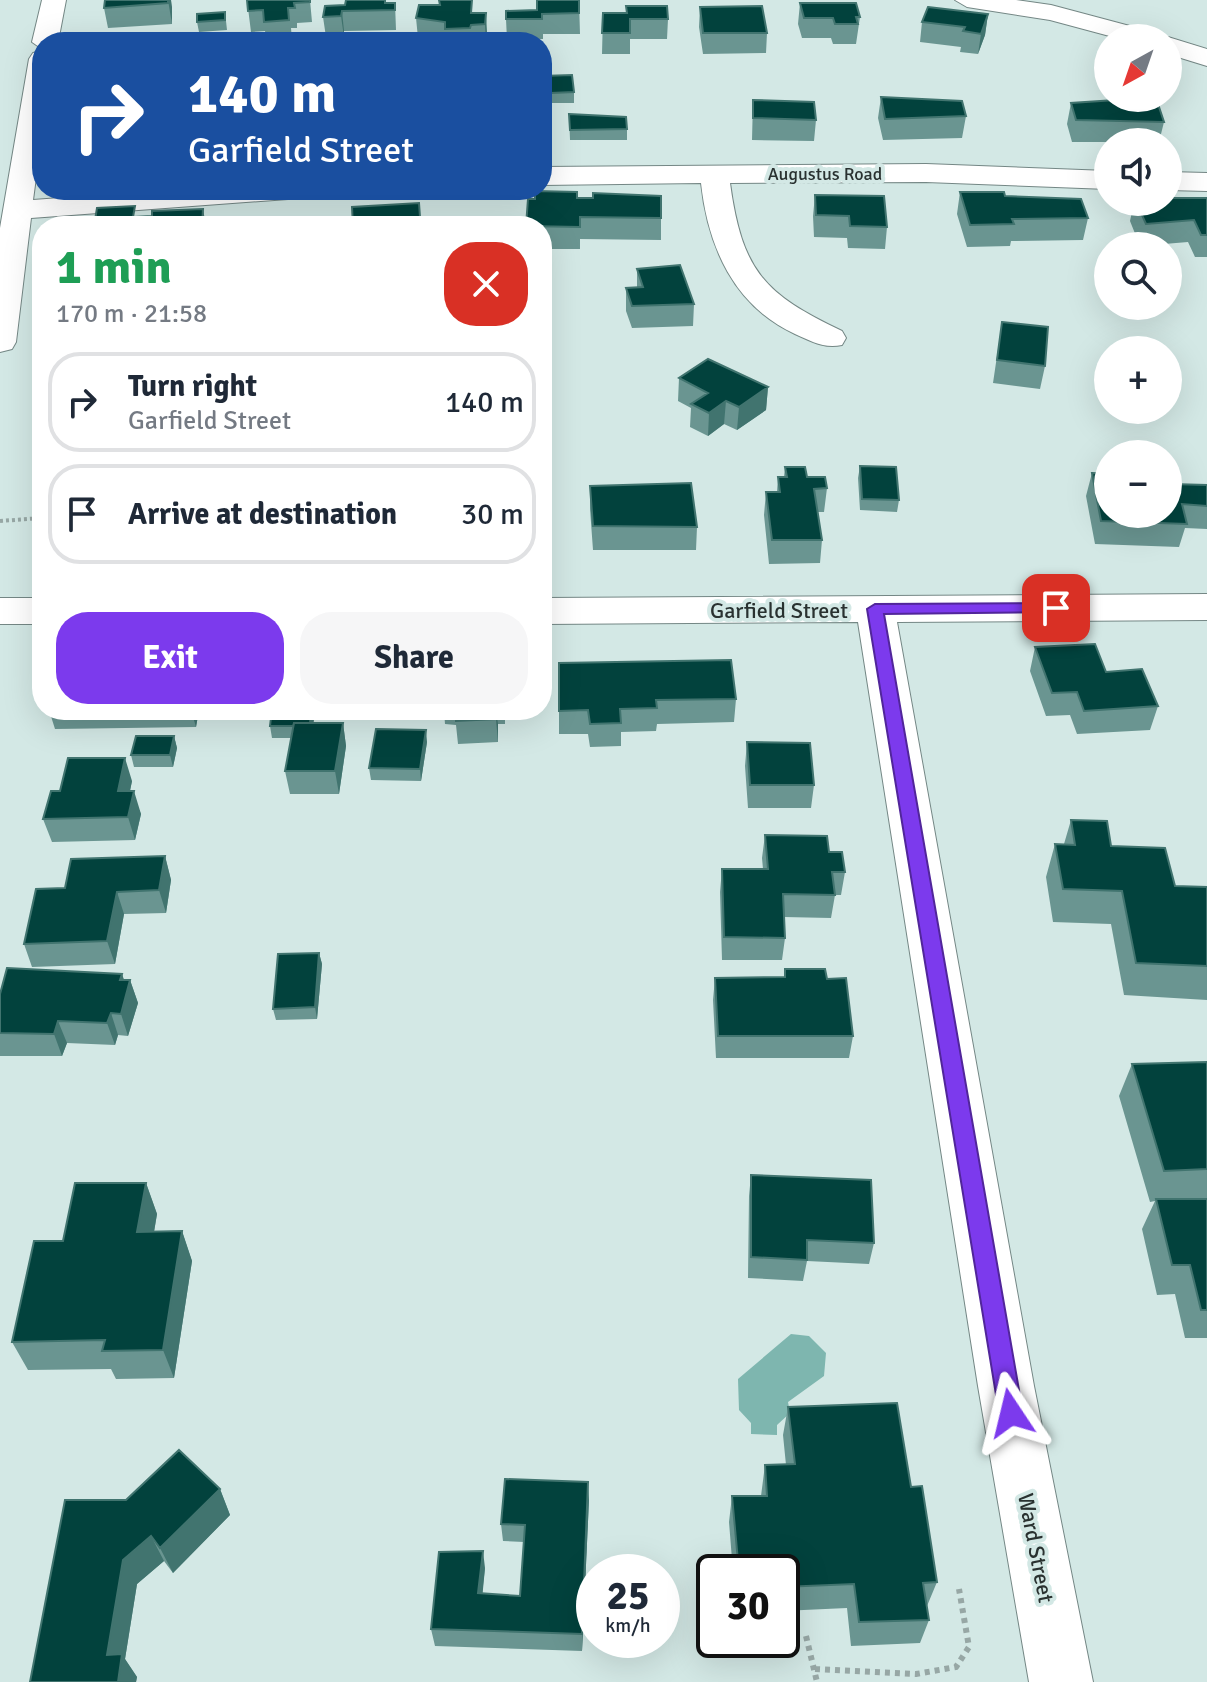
<!DOCTYPE html>
<meta charset="utf-8">
<style>
body{margin:0;font-family:Signika,sans-serif;background:#f6f6f7;color:#1f2937;height:100vh;display:flex;flex-direction:column;font-size:30px;white-space:nowrap}
*{box-sizing:border-box;margin:0}
p{font-size:26px;color:#747a83}
.icon{flex:none;width:44px;height:44px;fill:none;stroke:currentColor;stroke-width:2;stroke-linecap:round;stroke-linejoin:round}
.map{position:relative;flex:1;overflow:hidden}
.drawer{position:absolute;left:32px;top:216px;width:520px;height:504px;display:flex;flex-direction:column;background:#fff;border-radius:32px;box-shadow:0 8px 32px #0002}
.drawer>*{flex:none}
.guide{position:absolute;left:32px;top:32px;width:520px;height:168px;border-radius:32px;box-shadow:0 8px 32px #0002;background:#1a4fa0;color:#fff;overflow:hidden}
.needle{width:52px;rotate:220deg}
.fabs{position:absolute;left:1094px;top:24px;display:grid;gap:16px}
.fabs a{display:grid;place-items:center;width:88px;height:88px;border-radius:50%;background:#fff;box-shadow:0 8px 32px #0002;font-size:40px}
.speed{position:absolute;left:576px;top:1554px;display:flex;gap:16px;font-size:40px;font-weight:700;text-align:center}
.speed>*{display:grid;place-content:center;width:104px;height:104px;border-radius:50%;background:#fff;box-shadow:0 8px 32px #0002;line-height:1}
.speed small{font-size:20px;font-weight:400}
.speed .limit{border:4px solid #111;border-radius:12px;background:#fff;color:#111}
.pin{position:absolute;display:grid;place-items:center;width:68px;height:68px;color:#fff;margin:-34px;border-radius:16px;box-shadow:0 4px 12px #0006}
.me{position:absolute;width:88px;margin:-44px;rotate:350deg;stroke-linejoin:round;filter:drop-shadow(0 0 6px #0008)}
.turn{display:flex;align-items:center;gap:28px;height:168px;padding:0 24px;font-size:36px}
.turn .icon{width:104px;height:104px;stroke-width:2.5}
.turn b{display:block;font-size:56px;line-height:68px}
.round{display:grid;place-items:center;flex:none;width:84px;height:84px;border-radius:32px;background:#f6f6f7}
.overview{display:flex;align-items:center;justify-content:space-between;height:136px;padding:0 24px}
h1{font-size:48px;font-weight:700;line-height:60px;color:#1e9e55}
.action{display:flex;gap:16px;margin-top:auto;padding:16px 24px}
.action a{flex:1;height:92px;border-radius:32px;background:#7c3aed;color:#fff;font-size:32px;font-weight:700;line-height:92px;text-align:center}
.action a+a{background:#f6f6f7;color:#1f2937}
ul{padding:0;list-style:none}
li{display:flex;align-items:center;gap:24px;height:100px;margin:0 16px 12px;padding:0 8px;border:4px solid #e0e1e3;border-radius:32px}
li div{flex:1}
li b{display:block;font-size:30px}
li em{font-style:normal}
.map>svg:first-child{display:block}
.water{fill:#7eb6af}
.lines{fill:none;stroke-linecap:round;stroke-linejoin:round}
.minor-casing{stroke:#748785;stroke-width:2}
.path-far1{stroke:#97a7a5;stroke-width:4;stroke-dasharray:3 3;stroke-linecap:butt}
.path{stroke:#97a7a5;stroke-width:6;stroke-dasharray:5 5;stroke-linecap:butt}
.minor{fill:#fff;fill-rule:evenodd}
.wall{fill:#6a9591}
.shaded-wall{fill:#41746f}
.building{fill:#02423d;stroke:#41746f;stroke-width:2}
.route{fill:#7c3aed;stroke:#51269a;stroke-width:2}
.labels{text-anchor:middle;dominant-baseline:central;stroke-width:8;stroke-linejoin:round;paint-order:stroke}
.far-street-label{font-size:18px;fill:#293130;stroke:#d3e8e5}
.street-label{font-size:22px;fill:#293130;stroke:#d3e8e5}
</style>
<div class="map">
<svg width="1207" height="1682" viewBox="0 0 1207 1682">
<rect width="100%" height="100%" fill="#d3e8e5"/>
<!-- water -->
<path class="water" d="M791,1334L809,1336L826,1353L824,1376L788,1402L790,1413L777,1425V1435L751,1434V1423L739,1410L738,1379Z"/>
<g class="lines">
<defs>
<path id="minor" d="M42,0H66L58,42H42V49L32,42Z
M955,0H1016L1051,5L1156,33L1160,38H1117L1050,20L967,7Z
M1168,37L1207,49V66L1168,54V38H1165Z
M42,51V132L33,200L169,190H303L298,196L288,199L31,218L16,342L12,349L0,352V228L29,59L33,53Z
M926,164L1108,171V189L926,182L730,183C742,271 764,294 842,331L846,338L842,345C824,349 811,341 795,334C734,306 708,247 701,183L542,185V167Z
M1168,172L1207,173V191L1168,190Z
M1207,594V620L897,622L1034,1386L1093,1682H1029L978,1386L858,622L542,624V598Z
M0,598H42V624H0Z"/>
</defs>
<!-- minor casing -->
<use href="#minor" class="minor-casing"/>
<!-- path-far1 -->
<path class="path-far1" d="M0,521L42,518"/>
<!-- path -->
<path class="path" d="M806,1636L817,1682
M815,1669L916,1674L956,1667L969,1647L959,1589"/>
<!-- minor -->
<use href="#minor" class="minor"/>
</g>
<!-- wall -->
<path class="wall" d="M105,0H171L172,24L108,28L104,8Z
M247,0H310L312,22L297,23V28H291L292,40L267,42L265,31L251,32Z
M386,0V3H395L396,30L344,31V37H326L323,17L345,5Z
M579,0L580,34H543V39L507,40L506,19Z
M800,3L860,17L856,44H833L831,38H802L798,24Z
M700,7L767,33L766,53L703,54L699,27Z
M225,12L227,30L199,32L197,22Z
M473,13H486V42H443L418,38L416,18Z
M603,13L668,19L667,39H630V54H602Z
M988,14L985,35L978,54L960,52L961,47L920,42L922,22Z
M542,76L574,92V103H551V107H542Z
M881,97L966,116L962,138L883,140L878,118Z
M753,100L816,120L814,141L752,140Z
M1071,103L1164,122L1159,142H1072L1067,124Z
M569,114L627,129V140H570Z
M960,192L1005,196L1088,218L1083,240L1011,241L1010,246L967,247L957,214Z
M815,195L887,227L885,249L848,248L847,238L814,237L813,216Z
M577,198L661,218V240L580,239V249H542V226Z
M1207,198V257H1195L1188,242L1140,246L1130,221L1134,202H1168Z
M637,269L694,304L693,326L632,328L626,311V288L637,287Z
M1002,322L1045,366L1040,389L993,383Z
M679,378L768,387L766,410L737,430L724,424L708,436L690,427L691,408L678,401Z
M860,466L899,500L897,512L860,510L858,478Z
M785,467L807,477L827,488L824,512H818L822,540L820,563L769,564L764,515L766,492H777L778,477H784Z
M1092,473L1171,484L1207,485V529L1185,528L1179,547L1095,544L1086,496Z
M590,486L697,527L696,550H593L590,509Z
M1035,647L1106,672L1158,706L1150,730L1077,734L1070,715L1046,716L1030,671Z
M559,663L736,699L734,722L657,724L656,731L621,732V746L590,747L588,734H559Z
M49,710H199L196,727L55,729Z
M272,710H315L313,723H343L346,746L339,794H290L285,771L291,738H272L270,726Z
M324,710H353L324,711Z
M444,710H505V724H498V742L458,744L456,725L445,724Z
M174,736L177,748L173,767H134L131,755Z
M427,742L421,781L371,780L369,768Z
M747,742L814,785L811,808H748L745,766Z
M132,781L130,791L141,814L135,840L52,842L43,819L60,791Z
M1071,820L1175,886L1207,887V1000L1124,995L1111,924L1053,922L1046,877L1055,844H1064Z
M765,835L829,852L845,872L841,895H835L831,918L784,917L785,938L782,960H722L720,892L722,869H763L762,858Z
M165,856L171,880L166,913L124,914L115,964L32,967L24,944L65,888Z
M319,953L322,964L317,1019L276,1020L273,1009Z
M785,969L827,979L853,1036L849,1058H716L713,1000L715,978L784,977Z
M122,974L124,980H130L138,1003L128,1036L118,1035L115,1045L67,1043L62,1056H0V994Z
M1207,1062V1338H1185L1175,1294L1157,1295L1142,1229L1155,1201L1150,1202L1119,1096L1132,1064Z
M751,1175L874,1243L869,1264L807,1261L803,1281L748,1278L749,1196Z
M146,1183L157,1214L154,1232L182,1231L192,1261L174,1378L116,1379L111,1369L28,1370L12,1342L63,1241Z
M788,1407L911,1487L937,1582L927,1606L929,1620L920,1643L851,1646L847,1608L782,1611V1572H733L729,1522L732,1496H761L765,1465H786L783,1435Z
M220,1489L230,1515L173,1573L164,1561L137,1584L125,1659L137,1677L136,1682H30L126,1500Z
M589,1500L582,1651L435,1646L431,1629L485,1568L482,1594L520,1596L524,1542L503,1541L501,1524Z"/>
<!-- shaded-wall -->
<path class="shaded-wall" d="M168,0H171L172,7V24Z
M342,11L344,31V37L341,16Z
M486,13L487,33L486,42L485,24Z
M988,14L985,35L978,54L981,34Z
M203,209L206,226H202Z
M768,387L766,410L737,430L739,407Z
M726,401L724,424L708,436L709,413Z
M191,710H199L196,727Z
M311,710H315L312,737L310,725Z
M496,710L498,724V742L496,719Z
M343,723L346,746L339,794L335,771Z
M426,730L427,742L421,781L420,769Z
M174,736L177,748L173,767L170,755Z
M125,758L132,781L125,814L118,791Z
M134,791L141,814L135,840L128,817Z
M165,856L171,880L166,913L159,890Z
M117,892L124,914L115,964L107,941Z
M319,953L322,964L317,1019L315,1007Z
M122,974L127,990L130,980L138,1003L128,1036L121,1014L120,980Z
M111,1013L118,1035L115,1045L107,1023Z
M58,1021L67,1043L62,1056L54,1034Z
M146,1183L157,1214L149,1261L137,1232Z
M182,1231L192,1261L174,1378L163,1350Z
M588,1482L589,1500L582,1651V1634Z
M220,1489L230,1515L173,1573L160,1548Z
M151,1536L164,1561L137,1584L125,1659L137,1677L136,1682H118L107,1655L123,1560Z
M483,1551L485,1568L481,1610L478,1593Z"/>
<!-- building -->
<path class="building" d="M105,0H168V3L104,8Z
M247,0H310V2L294,3L295,8H288L289,20L264,22L263,10L248,11Z
M346,0H385V3H395V10L342,11L341,16L323,17L325,6L345,5Z
M439,0H472L471,13H486L485,24L471,25L470,28L445,29V22L416,18L419,5H440Z
M537,0H579V13L542,14V19H506V11L537,10Z
M800,3H856L860,17H856L858,24H835L833,18H804Z
M626,6H667L668,19H630V33H602L603,13H627Z
M762,6L767,33H703L700,7Z
M928,7L988,14L981,34L963,31L965,27L922,22Z
M225,12V20L197,22V14Z
M153,39L152,42H113Z
M572,75L574,92L551,93V96H542V76Z
M881,97L962,101L966,116L885,119Z
M1146,98H1156L1164,122L1076,120L1071,103Z
M753,100L814,102L816,120L753,118Z
M569,114L626,117L627,129L570,130Z
M535,191L577,192V198H593V193L661,196V218L580,217V227L526,226L528,199H535Z
M960,192H1004L1005,196L1081,199L1088,218L1012,219L1014,224L970,225Z
M815,195L884,196L887,227L850,226L849,216L816,215Z
M1168,198H1207V235H1201L1194,220L1146,224L1136,202H1168Z
M419,203L420,217H427L428,226H353L352,207Z
M135,206L133,217L152,216V211L203,209L202,226H94L97,208Z
M680,265L694,304L632,306L626,288L643,287L637,269Z
M1002,322L1048,327L1045,366L997,360Z
M708,359L768,387L739,407L726,401L709,413L691,404L708,393L679,378Z
M860,466L896,467L899,500L862,499Z
M785,467H805L807,477H825L827,488L814,489L822,540H772L766,492H780L778,477H787Z
M1092,473L1108,474V514H1168V476H1169L1171,484L1207,485V506L1182,504L1187,524L1101,521Z
M691,483L697,527L593,526L590,486Z
M1095,644L1106,672L1142,669L1158,706L1084,711L1077,692L1052,693L1035,647Z
M731,660L736,699L656,700L657,708L620,709L621,723L590,724L588,710L559,711V663Z
M272,710H311L310,723H294L293,726H270Z
M456,710H496V719L456,721Z
M294,723H343L335,771H285Z
M376,729L426,730L420,769L369,768Z
M136,736H174L170,755H131Z
M747,742L810,743L814,785H750Z
M68,758H125L118,791H134L128,817L43,819L51,791H60Z
M1071,820L1107,821L1111,846L1165,848L1175,886L1207,887V966L1136,963L1122,891L1063,889L1055,844L1075,845Z
M765,835L827,836L829,852H842L845,872H832L835,895L783,894L785,938L724,937L722,869H768Z
M165,856L159,890L117,892L107,941L24,944L36,889L65,888L71,859Z
M319,953L315,1007L273,1009L278,954Z
M7,968L122,974L120,980H130L121,1014L111,1013L107,1023L58,1021L54,1034L0,1033V994Z
M785,969H825L827,979L846,978L853,1036H718L715,978L785,977Z
M1207,1062V1169L1164,1171L1132,1064Z
M751,1175L871,1180L874,1243L807,1240V1260L751,1257Z
M75,1183H146L137,1232L182,1231L163,1350L102,1351L105,1340L12,1342L34,1241H63Z
M1156,1199H1207V1310H1201L1190,1265H1172Z
M897,1403L911,1487L922,1486L937,1582L923,1583L929,1620L859,1622L854,1584L782,1587V1572H739L732,1496H767L765,1465L795,1464L788,1407Z
M179,1450L220,1489L160,1548L151,1536L123,1560L107,1655L122,1654L118,1682H30L65,1500H126Z
M505,1479L588,1482L582,1634L431,1629L439,1552L483,1551L478,1593L520,1596L525,1525L501,1524Z"/>
<!-- route -->
<path class="route" d="M1056,603L1064,608L1062,612L884,614L1023,1413L1019,1421L1011,1424L1002,1421L999,1413L867,609L875,604Z"/>
<g class="labels">
<!-- far-street labels -->
<g class="far-street-label">
<text x="825" y="174">Augustus Road</text>
</g>
<!-- street labels -->
<g class="street-label">
<text x="779" y="610">Garfield Street</text>
<text transform="translate(1036 1548) rotate(79)">Ward Street</text>
</g>
</g>
</svg>
<div class="fabs">
<a><svg class="needle" viewBox="-14 -14 28 28"><path d="M0-13l5 13h-10z" fill="#e53935"/><path d="M0 13l5-13h-10z" fill="#747a83"/></svg></a>
<a><svg class="icon" aria-label="sound" viewBox="0 0 24 24"><path d="M4 9h4l5-4v14l-5-4H4zM17 9q2 3 0 6"/></svg></a>
<a><svg class="icon" aria-label="search" viewBox="0 0 24 24"><circle cx="10" cy="10" r="6"/><path d="M15 15l6 6"/></svg></a>
<a>+</a>
<a>−</a>
</div>
<div class="speed"><div>25<small>km/h</small></div><div class="limit">30</div></div>
<div class="pin" style="left:1056px;top:608px;background:#d93025"><svg class="icon" aria-label="arrive" viewBox="0 0 24 24"><path d="M6 21V4h12l-3 4 3 4H6"/></svg></div>
<svg class="me" style="left:1011px;top:1413px" viewBox="-20 -20 40 40"><path d="M0-17L14 15 0 8-14 15z" fill="#7c3aed" stroke="#fff" stroke-width="4"/></svg>
<div class="guide">
<div class="turn"><svg class="icon" aria-label="right" viewBox="0 0 24 24"><path d="M7 20v-9h11M14 6l5 5-5 5"/></svg><div><b>140 m</b>Garfield Street</div></div>
</div>
<section class="drawer">
<div class="overview"><div><h1>1 min</h1><p>170 m · 21:58</p></div><a class="round" style="background:#d93025;color:#fff"><svg class="icon" aria-label="close" viewBox="0 0 24 24"><path d="M6 6l12 12M18 6L6 18"/></svg></a></div>
<ul>
<li><svg class="icon" aria-label="right" viewBox="0 0 24 24"><path d="M7 20v-9h11M14 6l5 5-5 5"/></svg><div><b>Turn right</b><p>Garfield Street</p></div><em>140 m</em></li>
<li><svg class="icon" aria-label="arrive" viewBox="0 0 24 24"><path d="M6 21V4h12l-3 4 3 4H6"/></svg><div><b>Arrive at destination</b></div><em>30 m</em></li>
</ul>
<div class="action"><a>Exit</a><a>Share</a></div>
</section>
</div>
